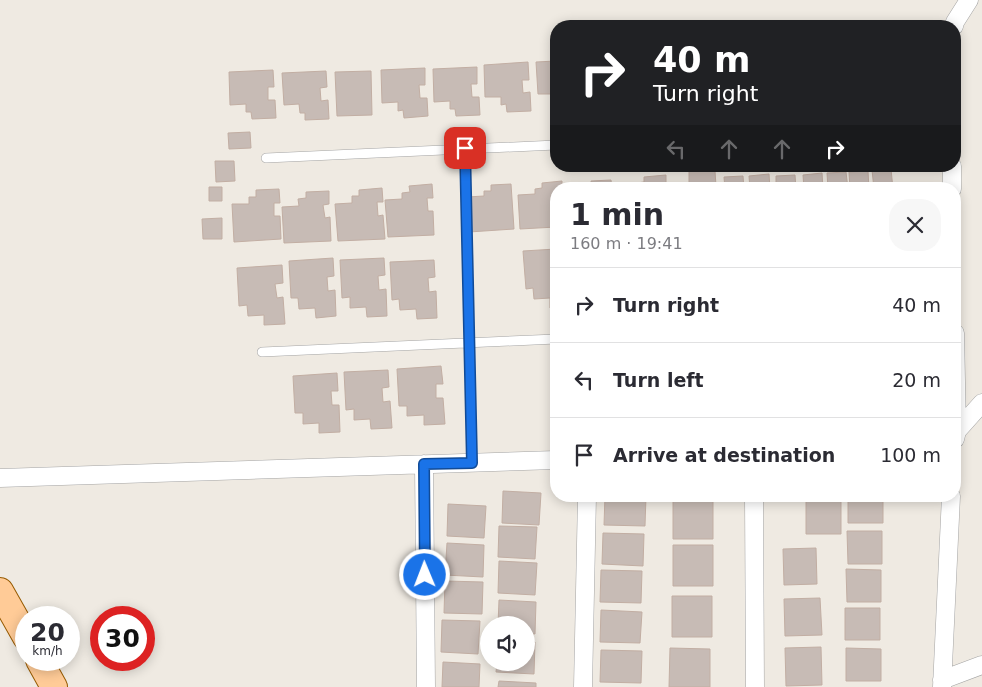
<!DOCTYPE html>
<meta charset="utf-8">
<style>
body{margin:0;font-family:"DejaVu Sans",sans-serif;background:#f7f7f7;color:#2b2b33;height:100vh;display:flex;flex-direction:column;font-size:19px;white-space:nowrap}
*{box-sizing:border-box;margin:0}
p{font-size:16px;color:#7c7c81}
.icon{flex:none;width:28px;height:28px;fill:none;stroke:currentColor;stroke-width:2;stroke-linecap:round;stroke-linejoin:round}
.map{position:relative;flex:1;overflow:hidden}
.side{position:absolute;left:550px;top:182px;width:411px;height:320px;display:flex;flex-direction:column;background:#fff;border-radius:20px;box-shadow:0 2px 12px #0003}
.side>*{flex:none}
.banner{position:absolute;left:550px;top:20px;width:411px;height:152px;border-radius:20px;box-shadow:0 2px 12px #0003;background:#202124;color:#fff;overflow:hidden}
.controls{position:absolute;left:480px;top:616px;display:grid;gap:10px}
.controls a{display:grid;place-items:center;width:55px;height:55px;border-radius:50%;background:#fff;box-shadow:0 2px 12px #0003;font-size:25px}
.speed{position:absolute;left:15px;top:606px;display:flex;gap:10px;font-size:25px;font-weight:700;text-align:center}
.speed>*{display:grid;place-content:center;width:65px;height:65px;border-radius:50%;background:#fff;box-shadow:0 2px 12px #0003;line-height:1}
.speed small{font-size:12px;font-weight:400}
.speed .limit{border:8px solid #d22;background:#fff;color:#111}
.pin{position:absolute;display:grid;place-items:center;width:42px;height:42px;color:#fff;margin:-21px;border-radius:10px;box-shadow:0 2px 8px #0006}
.me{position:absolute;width:55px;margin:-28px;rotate:359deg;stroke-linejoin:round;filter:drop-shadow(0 0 4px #0008)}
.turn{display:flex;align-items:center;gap:18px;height:105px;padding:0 20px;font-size:22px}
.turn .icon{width:65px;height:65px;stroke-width:2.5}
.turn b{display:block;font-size:35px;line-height:42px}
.lanes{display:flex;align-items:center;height:48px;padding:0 20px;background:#0003;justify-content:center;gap:25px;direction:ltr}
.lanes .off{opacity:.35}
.round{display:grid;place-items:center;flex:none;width:52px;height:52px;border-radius:20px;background:#f7f7f7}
.headline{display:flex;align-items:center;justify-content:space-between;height:85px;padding:0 20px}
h1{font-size:30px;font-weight:600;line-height:38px}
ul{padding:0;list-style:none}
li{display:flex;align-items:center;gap:15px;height:75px;padding:0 20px;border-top:1px solid #e1e1e2}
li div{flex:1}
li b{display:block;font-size:19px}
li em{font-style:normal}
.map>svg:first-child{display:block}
.building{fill:#c7bbb5;stroke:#c2aea3}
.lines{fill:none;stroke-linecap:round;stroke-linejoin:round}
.service-casing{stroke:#a4a4a4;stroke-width:10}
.minor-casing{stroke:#a4a4a4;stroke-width:19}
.primary-casing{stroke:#965a00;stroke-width:28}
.service{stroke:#fff;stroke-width:9}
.minor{stroke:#fff;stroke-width:18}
.primary{stroke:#ffcb97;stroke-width:26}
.route-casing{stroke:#114b97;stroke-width:12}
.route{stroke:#1a73e8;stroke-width:9}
</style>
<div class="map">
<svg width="982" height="687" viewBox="0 0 982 687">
<rect width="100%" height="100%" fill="#efeae2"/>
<!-- building -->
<path class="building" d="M556,61V102H553V94H538L536,62Z
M528,62L529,80H522L523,93L530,92L531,111L507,112L506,104L501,105V97H485L484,65Z
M477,67V84H471L472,97H479L480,115L456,116L455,109H450V101L434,102L433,69Z
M425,68V85H419L420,98H427L428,116L404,118L403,110L398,111V102L382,103L381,70Z
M273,70L274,87H268V100H275L276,118L252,119L251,112H246V104L230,105L229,72Z
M326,71L327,87L320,88L321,101L328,100L329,119L305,120V113H300L299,104L284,105L282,73Z
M371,71L372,115L337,116L335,72Z
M250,132L251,148L229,149L228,133Z
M215,161H234L235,181L216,182Z
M891,169L893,189H874L872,170Z
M689,171H715L716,186H708V189H671V186H689Z
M868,171L869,189H850L849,172Z
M846,172L848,189H828L827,173Z
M822,173L823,189H804L803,175Z
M769,174L770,189H750L749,176Z
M666,175V189H637V183L644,182V177Z
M795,175L796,189H776V176Z
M743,176L744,189H725L724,177Z
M611,180L612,189H584V187H592L591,181Z
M562,181V189H556V227L520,229L518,195L535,194V189L542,188V183Z
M432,184L433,198H427L428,211H433L434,235L388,237L385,200L402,199V193L410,192L409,186Z
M511,184L514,229L469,232L467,197L484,196V191H491V185Z
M209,187H222V201H209Z
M382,188L383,202H377L378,216L383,215L385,239L338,241L335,204L352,203V196H359V190Z
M279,189L280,203H274V216H280L281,239L234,242L232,204H249V197H256V190Z
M329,191V204L323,205L325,218L330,217L331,241L284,243L282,207L299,206L298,199L306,198V192Z
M222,218V239H203L202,219Z
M556,249V308H550V298L534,299L533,288L526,289L523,251Z
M333,258L334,276L327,277L328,291L335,290L336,316L316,318L315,308L299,309L298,298H291L289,261Z
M384,258L385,275L378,276L379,290L386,289L387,316L367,317L366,307L350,308V297L342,298L340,260Z
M434,260L435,277L428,278L429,292L436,291L437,318L417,319L416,309L400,310L399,299L392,300L390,262Z
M282,265L283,283L275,284L277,298L283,297L285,324L264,325V315L248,316L247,305L239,306L237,268Z
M551,364H556V401H553Z
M441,366L443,384H436V398H443L445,424L424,425V415L407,416V406H399L397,369Z
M388,370L389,387L382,388L383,402L390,401L392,428L371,429L370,419L354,420V409L346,410L344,372Z
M337,373L338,391H331L332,405H339L340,432L319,433V423L303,424V413H295L293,376Z
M503,491L541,493L539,525L502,523Z
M605,496H646L645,526L604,525Z
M848,496H883V523H848Z
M673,498H713V539H673Z
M806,501H841V534H806Z
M448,504L486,506L484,538L447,536Z
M499,526L537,527L535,559L498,557Z
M847,531H882V564H848Z
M603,533L644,534L643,566L602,564Z
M447,543L484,545L483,577L445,575Z
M673,545H713V586H673Z
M816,548L817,584L784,585L783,549Z
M499,561L537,563L535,595L498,593Z
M846,569L881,570V602H847Z
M601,570L642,571L641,603L600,602Z
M445,581L483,582L482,614L444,613Z
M672,596H712V637H672Z
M820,598L822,635L785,636L784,599Z
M499,600L536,602L535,634L526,633V625H498Z
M845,608H880V640H845Z
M601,610L642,612L640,643L600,642Z
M442,620L480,621L478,654L441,652Z
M526,641L535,642L534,674L496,672L497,662H526Z
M821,647L822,685L786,686L785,648Z
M670,648L710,649V687H669Z
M846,648L881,649V681H846Z
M601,650L642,651L641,683L600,682Z
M443,662L480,664L479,687H442Z
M499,681L536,683V687H498Z"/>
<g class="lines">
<defs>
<path id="service" d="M465,148L472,463
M266,158L556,145
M262,352L556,339"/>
<path id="minor" d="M954,26L955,22L969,0
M952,166V189
M955,333L957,431L955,439
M957,431L982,403
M424,464L426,687
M0,478L556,460
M754,496L755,687
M942,680L982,665
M583,687L587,496
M942,687L951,496"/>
<path id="primary" d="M0,591L26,637
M39,660L54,687"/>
</defs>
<!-- service casing -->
<use href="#service" class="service-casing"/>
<!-- minor casing -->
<use href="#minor" class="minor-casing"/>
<!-- primary casing -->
<use href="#primary" class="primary-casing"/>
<!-- service -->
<use href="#service" class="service"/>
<!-- minor -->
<use href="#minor" class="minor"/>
<!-- primary -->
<use href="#primary" class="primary"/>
</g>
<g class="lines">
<defs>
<path id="route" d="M425,575L424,464L472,463L465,148"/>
</defs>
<!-- route casing -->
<use href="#route" class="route-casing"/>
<!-- route -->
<use href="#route" class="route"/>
</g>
</svg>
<div class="controls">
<a><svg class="icon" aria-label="sound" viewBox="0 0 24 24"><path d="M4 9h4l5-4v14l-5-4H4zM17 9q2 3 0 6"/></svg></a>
</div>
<div class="speed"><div>20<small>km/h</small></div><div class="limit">30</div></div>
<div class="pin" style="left:465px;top:148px;background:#d93025"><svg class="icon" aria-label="arrive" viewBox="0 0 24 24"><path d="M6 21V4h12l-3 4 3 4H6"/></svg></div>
<svg class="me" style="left:425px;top:575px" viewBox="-20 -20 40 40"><circle r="17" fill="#1a73e8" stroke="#fff" stroke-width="3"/><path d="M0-11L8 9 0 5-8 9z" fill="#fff"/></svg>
<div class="banner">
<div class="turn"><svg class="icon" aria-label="right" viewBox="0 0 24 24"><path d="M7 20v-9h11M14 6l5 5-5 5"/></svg><div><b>40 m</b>Turn right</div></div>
<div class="lanes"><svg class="icon off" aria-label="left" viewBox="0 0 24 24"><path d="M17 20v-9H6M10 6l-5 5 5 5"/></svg><svg class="icon off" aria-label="ahead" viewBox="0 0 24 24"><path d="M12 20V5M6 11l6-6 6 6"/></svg><svg class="icon off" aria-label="ahead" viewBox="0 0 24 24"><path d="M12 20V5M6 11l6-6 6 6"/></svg><svg class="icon" aria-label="right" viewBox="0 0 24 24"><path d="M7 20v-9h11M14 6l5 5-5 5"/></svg></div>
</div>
<section class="side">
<div class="headline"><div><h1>1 min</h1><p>160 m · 19:41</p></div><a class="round"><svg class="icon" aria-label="close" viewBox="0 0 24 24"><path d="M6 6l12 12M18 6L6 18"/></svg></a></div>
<ul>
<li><svg class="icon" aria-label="right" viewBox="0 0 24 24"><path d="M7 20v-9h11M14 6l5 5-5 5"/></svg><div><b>Turn right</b></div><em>40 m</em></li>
<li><svg class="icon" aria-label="left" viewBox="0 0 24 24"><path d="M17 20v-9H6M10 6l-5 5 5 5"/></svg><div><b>Turn left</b></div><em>20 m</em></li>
<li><svg class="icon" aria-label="arrive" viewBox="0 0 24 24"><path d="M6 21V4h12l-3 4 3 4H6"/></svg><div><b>Arrive at destination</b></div><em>100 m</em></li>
</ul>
</section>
</div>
